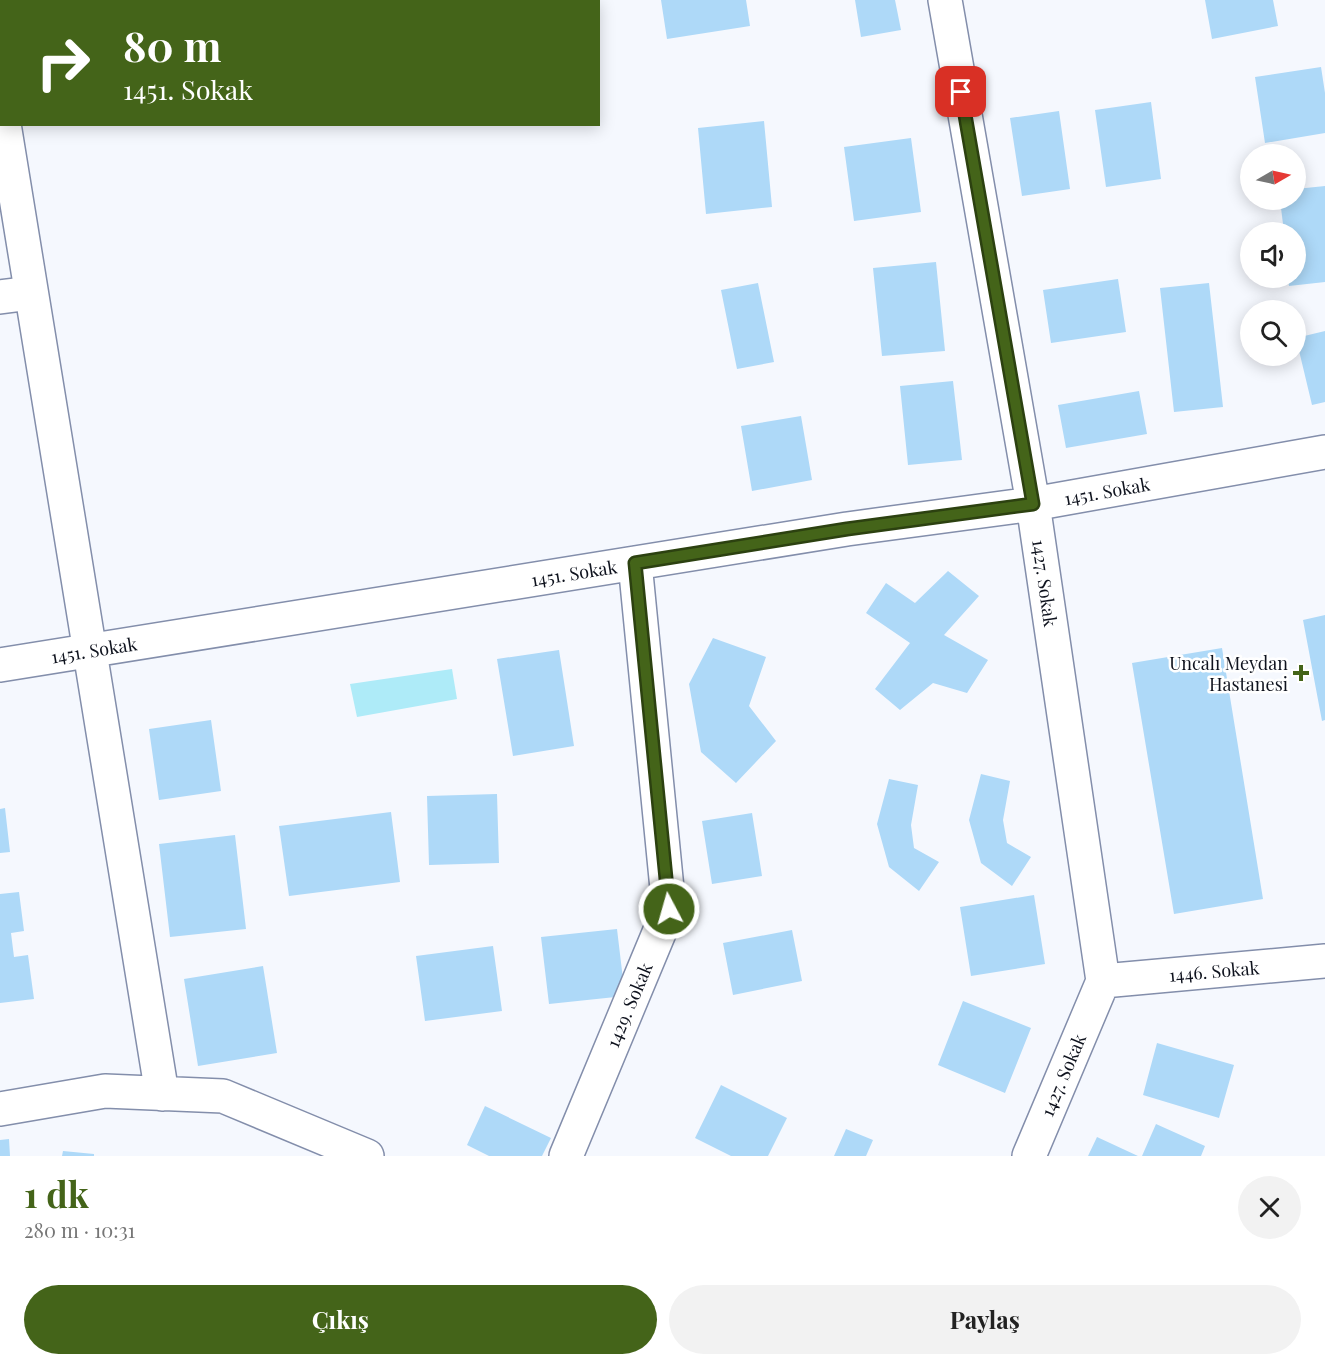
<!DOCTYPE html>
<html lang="tr">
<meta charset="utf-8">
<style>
body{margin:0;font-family:"Playfair Display",serif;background:#f2f2f2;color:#222;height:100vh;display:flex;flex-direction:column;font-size:22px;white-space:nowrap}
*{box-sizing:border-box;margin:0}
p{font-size:20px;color:#767676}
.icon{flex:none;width:33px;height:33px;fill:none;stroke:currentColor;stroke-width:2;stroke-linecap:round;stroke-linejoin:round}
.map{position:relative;height:1156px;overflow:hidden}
.side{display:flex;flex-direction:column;background:#fff;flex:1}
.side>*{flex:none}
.banner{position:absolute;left:0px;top:0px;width:600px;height:126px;box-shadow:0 3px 15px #0003;background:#446419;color:#fff;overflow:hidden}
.needle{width:39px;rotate:81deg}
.controls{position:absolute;left:1240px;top:144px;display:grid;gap:12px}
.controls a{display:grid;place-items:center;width:66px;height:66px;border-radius:50%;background:#fff;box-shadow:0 3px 15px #0003;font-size:30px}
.pin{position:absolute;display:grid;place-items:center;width:51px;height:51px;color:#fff;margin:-26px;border-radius:12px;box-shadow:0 3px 9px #0006}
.me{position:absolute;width:66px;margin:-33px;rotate:354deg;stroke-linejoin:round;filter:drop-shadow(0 0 4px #0008)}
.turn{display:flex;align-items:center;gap:21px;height:126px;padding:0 24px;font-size:27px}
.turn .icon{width:78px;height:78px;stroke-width:2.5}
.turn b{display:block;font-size:42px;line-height:51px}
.round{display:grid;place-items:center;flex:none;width:63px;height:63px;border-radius:32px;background:#f2f2f2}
.headline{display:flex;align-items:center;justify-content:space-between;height:102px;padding:0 24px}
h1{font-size:36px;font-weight:700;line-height:45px;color:#446419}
.action{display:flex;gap:12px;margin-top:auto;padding:12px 24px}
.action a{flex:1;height:69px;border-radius:36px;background:#446419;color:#fff;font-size:24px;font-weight:700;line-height:69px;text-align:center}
.action a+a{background:#f2f2f2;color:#222}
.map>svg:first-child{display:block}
.water{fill:#aeebf8}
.building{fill:#aed9f8}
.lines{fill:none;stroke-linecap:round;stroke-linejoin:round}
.minor-casing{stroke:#838eab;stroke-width:36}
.minor{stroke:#fff;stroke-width:33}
.route-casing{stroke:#2c4110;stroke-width:15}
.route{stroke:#446419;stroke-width:10}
.poi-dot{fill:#446419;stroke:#fff;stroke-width:2}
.labels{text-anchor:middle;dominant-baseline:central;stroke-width:5;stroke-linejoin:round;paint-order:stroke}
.street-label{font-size:18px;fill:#0f131e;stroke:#fff}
.poi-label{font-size:18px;fill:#0f131e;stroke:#fff;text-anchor:end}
</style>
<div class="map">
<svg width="1325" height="1156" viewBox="0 0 1325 1156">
<rect width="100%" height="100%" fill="#f5f8fe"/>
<!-- water -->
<path class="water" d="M452,669L457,699L357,717L350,684Z"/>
<!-- building -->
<path class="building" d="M661,0H746L750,26L667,39Z
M855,0H895L901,30L861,37Z
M1205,0H1273L1278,26L1212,39Z
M1321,67L1325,93V133L1265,143L1255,77Z
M1151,102L1161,179L1106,187L1095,110Z
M1059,111L1070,189L1022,196L1010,118Z
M764,121L772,207L706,214L698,128Z
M911,138L921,212L854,221L844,147Z
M1325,186V282L1289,286L1288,278H1296V232H1284L1280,200H1296V189Z
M936,262L945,351L882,356L873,268Z
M1118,279L1126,332L1051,343L1043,290Z
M758,283L774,362L737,369L721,290Z
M1209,283L1223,407L1174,412L1160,288Z
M1325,331V402L1312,405L1296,338Z
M953,381L962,460L908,465L900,386Z
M1139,391L1147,434L1066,448L1058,405Z
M801,416L812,480L752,491L741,426Z
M948,571L979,596L944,635L988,660L967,693L933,683L900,710L875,689L910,643L866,613L886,583L915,603Z
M1325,615V720L1322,721L1303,620Z
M713,638L766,657L749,706L776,741L736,783L701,752L689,684Z
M1222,648L1263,899L1174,914L1132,663Z
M559,650L574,746L513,756L497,659Z
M211,720L221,791L159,800L149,729Z
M981,774L1010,781L1003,820L1007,843L1031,857L1012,886L981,863L969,820Z
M889,779L918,785L911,825L914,848L939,862L919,891L889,867L877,824Z
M497,794L499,863L429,865L427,796Z
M5,808L10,852L0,853V809Z
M391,812L400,882L289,896L279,826Z
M752,813L762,876L712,884L702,821Z
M235,835L246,929L170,937L159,844Z
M19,892L24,931L11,933L14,957L28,955L34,999L0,1003V894Z
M1034,895L1045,964L971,976L960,907Z
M617,929L625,996L549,1004L541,937Z
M792,930L802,981L733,995L723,943Z
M493,946L502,1011L425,1021L416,956Z
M263,966L277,1053L198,1066L184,979Z
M963,1001L1031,1028L1005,1093L938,1065Z
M1157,1043L1234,1065L1219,1118L1143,1095Z
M721,1085L787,1118L768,1156H731L695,1138Z
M485,1106L551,1138L542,1156H489L467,1145Z
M1156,1124L1205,1146L1201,1156H1142Z
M846,1129L873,1140L866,1156H834Z
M1097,1137L1138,1156H1088Z
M9,1139L10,1156H0V1140Z
M63,1151L94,1154V1156H62Z"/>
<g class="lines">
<defs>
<path id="minor" d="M945,0L1033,504L1103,981L1029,1156
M4,124L162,1094
M0,297L31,293
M0,665L847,529L1033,504L1325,452
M1103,981L1325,961
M0,1109L105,1091L223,1096L367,1156
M566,1156L669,909L635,563"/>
</defs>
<!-- minor casing -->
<use href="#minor" class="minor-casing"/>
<!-- minor -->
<use href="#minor" class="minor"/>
</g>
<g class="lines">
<defs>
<path id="route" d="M669,909L635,563L847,529L1033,504L961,92"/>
</defs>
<!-- route casing -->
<use href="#route" class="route-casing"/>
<!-- route -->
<use href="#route" class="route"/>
</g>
<!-- markers -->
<path class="poi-dot" d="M1298 664h6v6h6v6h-6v6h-6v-6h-6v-6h6z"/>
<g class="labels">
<!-- street labels -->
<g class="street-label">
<text transform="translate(1107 491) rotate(-10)">1451. Sokak</text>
<text transform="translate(574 573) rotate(-9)">1451. Sokak</text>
<text transform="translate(1045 583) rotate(82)">1427. Sokak</text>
<text transform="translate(94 650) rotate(-9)">1451. Sokak</text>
<text transform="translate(1214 971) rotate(-5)">1446. Sokak</text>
<text transform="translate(629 1005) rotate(-67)">1429. Sokak</text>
<text transform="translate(1063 1075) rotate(-67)">1427. Sokak</text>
</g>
<!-- poi labels -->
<g class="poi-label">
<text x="1288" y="663">Uncalı Meydan<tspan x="1288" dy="21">Hastanesi</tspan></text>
</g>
</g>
</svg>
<div class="controls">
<a><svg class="needle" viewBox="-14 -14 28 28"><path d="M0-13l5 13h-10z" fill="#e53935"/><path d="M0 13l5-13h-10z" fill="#767676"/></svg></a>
<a><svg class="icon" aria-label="sound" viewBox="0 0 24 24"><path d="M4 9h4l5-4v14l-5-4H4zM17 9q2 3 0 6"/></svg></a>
<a><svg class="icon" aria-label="search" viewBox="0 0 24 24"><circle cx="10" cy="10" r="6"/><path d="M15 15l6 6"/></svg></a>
</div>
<div class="pin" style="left:961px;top:92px;background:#d93025"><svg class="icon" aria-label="arrive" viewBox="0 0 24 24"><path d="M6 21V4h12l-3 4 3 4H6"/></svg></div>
<svg class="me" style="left:669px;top:909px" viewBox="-20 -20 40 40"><circle r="17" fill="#446419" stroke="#fff" stroke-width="3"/><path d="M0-11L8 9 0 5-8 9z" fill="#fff"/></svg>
<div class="banner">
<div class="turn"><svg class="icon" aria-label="right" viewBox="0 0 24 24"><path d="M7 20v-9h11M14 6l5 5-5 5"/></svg><div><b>80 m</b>1451. Sokak</div></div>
</div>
</div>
<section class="side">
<div class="headline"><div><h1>1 dk</h1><p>280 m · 10:31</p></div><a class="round"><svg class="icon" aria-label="close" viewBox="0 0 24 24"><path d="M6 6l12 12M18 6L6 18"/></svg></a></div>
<div class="action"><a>Çıkış</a><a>Paylaş</a></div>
</section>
